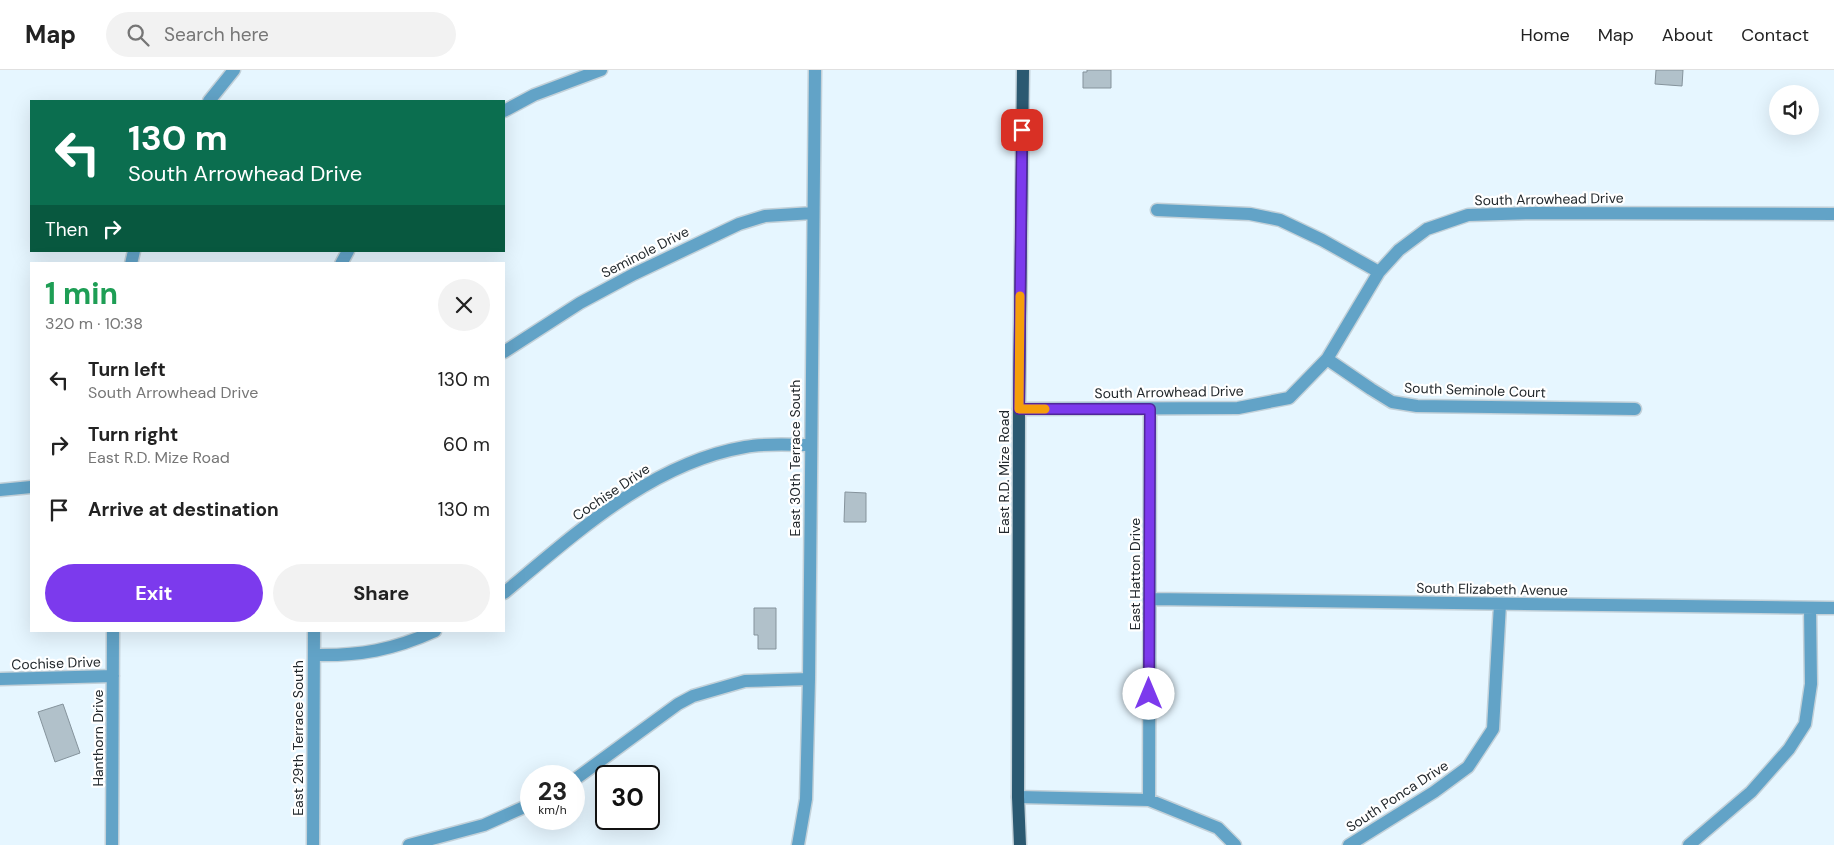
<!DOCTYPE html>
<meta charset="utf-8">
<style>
body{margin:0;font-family:"DM Sans",sans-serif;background:#f2f2f2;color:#222;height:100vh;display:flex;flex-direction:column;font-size:19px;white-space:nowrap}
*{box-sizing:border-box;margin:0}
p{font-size:16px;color:#767676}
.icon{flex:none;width:28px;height:28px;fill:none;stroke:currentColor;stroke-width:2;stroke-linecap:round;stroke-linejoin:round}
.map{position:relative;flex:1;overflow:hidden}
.panel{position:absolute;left:30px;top:192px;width:475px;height:370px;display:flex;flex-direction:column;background:#fff;border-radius:0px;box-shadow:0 5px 20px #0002}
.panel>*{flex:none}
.guide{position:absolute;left:30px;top:30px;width:475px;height:152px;border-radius:0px;box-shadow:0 5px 20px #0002;background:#0b6e4f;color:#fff;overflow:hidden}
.tools{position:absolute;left:1769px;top:15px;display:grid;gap:10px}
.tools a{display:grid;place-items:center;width:50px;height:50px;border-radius:50%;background:#fff;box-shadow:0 5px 20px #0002;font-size:25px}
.speed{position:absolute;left:520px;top:695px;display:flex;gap:10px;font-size:25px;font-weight:700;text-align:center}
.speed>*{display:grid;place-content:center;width:65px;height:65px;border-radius:50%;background:#fff;box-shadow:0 5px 20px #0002;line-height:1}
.speed small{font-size:12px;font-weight:400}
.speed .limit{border:2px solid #111;border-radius:8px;background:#fff;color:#111}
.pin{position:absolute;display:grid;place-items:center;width:42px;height:42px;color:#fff;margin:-21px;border-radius:10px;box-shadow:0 2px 8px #0006}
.me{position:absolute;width:55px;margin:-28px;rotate:0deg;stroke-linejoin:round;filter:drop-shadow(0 0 4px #0008)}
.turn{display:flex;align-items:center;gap:18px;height:105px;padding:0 15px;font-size:22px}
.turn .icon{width:65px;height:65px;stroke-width:2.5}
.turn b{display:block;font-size:35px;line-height:42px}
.then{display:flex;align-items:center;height:48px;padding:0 15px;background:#0003;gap:10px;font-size:19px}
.round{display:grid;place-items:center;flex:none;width:52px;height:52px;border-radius:26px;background:#f2f2f2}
.summary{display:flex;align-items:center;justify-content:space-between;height:85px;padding:0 15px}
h1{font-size:30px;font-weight:700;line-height:38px;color:#1e9e55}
.action{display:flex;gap:10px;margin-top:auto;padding:10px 15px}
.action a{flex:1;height:58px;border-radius:30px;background:#7c3aed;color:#fff;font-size:20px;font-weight:700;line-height:58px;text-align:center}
.action a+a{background:#f2f2f2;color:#222}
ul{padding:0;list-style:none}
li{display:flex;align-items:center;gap:15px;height:65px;padding:0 15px}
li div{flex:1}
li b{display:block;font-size:19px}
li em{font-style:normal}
header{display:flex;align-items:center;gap:30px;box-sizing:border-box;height:70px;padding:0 25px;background:#fff;border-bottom:1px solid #e0e0e0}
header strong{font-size:24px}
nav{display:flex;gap:28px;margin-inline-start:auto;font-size:18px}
.search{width:350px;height:45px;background:#f2f2f2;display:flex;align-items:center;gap:12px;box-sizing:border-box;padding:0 18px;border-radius:28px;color:#767676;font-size:19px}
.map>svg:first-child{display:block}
.building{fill:#b1c1ca;stroke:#85939c}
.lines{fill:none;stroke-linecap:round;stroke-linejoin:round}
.minor-casing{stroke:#c3d1d9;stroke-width:15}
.major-casing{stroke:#c3d1d9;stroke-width:15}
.minor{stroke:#62a3c7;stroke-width:12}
.major{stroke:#2b5971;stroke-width:12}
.route-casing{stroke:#51269a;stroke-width:12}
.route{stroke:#7c3aed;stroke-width:9}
.slow{stroke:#f59e0b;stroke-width:9}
.labels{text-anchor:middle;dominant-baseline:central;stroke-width:4.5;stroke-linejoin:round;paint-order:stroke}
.street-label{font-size:14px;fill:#22282c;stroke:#fff}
</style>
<header>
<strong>Map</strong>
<div class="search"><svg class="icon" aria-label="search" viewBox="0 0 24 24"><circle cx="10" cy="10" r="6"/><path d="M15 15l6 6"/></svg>Search here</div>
<nav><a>Home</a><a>Map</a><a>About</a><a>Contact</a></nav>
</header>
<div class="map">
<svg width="1834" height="775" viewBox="0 0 1834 775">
<rect width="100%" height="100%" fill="#e6f6ff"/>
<!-- building -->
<path class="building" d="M1087,0H1111V18H1083V2H1087Z
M1656,0H1683L1682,16L1655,14Z
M845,422L866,423V452H844Z
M754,538H776V579H758V565H754Z
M63,634L80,683L55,692L38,642Z"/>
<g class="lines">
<defs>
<path id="minor" d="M209,31L234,0
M504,41L534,25L601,0
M1157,140L1250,144L1280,150L1322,170L1379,202
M131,194L134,181
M341,194L348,181
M504,282L580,233L634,204L739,154L765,146L813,143
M1327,289L1371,319L1392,332L1417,336L1635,339
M1019,339L1238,338L1289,328L1327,289L1379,202L1399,180L1427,159L1468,145L1533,143L1834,144
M0,420L31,417
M504,523C575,464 651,393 745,377C766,373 789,375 810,375
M1149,529L1834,538
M314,585C360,586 393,580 435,561
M0,609L113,606
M574,710L678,634L693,626L745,611L809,609
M1018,727L1149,730L1218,758L1235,775
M1149,730L1150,339
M112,775L113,561
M313,775L314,561
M409,775L484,755L531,734
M798,775L806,729L809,609L815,0
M1349,775L1434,722L1468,697L1493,659L1500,534
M1689,775L1751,722L1789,679L1805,654L1811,614L1810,538"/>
<path id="major" d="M1020,775L1018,727L1019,339L1023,0"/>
</defs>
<!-- minor casing -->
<use href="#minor" class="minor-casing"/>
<!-- major casing -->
<use href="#major" class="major-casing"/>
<!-- minor -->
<use href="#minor" class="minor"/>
<!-- major -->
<use href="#major" class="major"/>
</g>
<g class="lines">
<defs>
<path id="route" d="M1022,60L1019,339H1150L1149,624"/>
</defs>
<!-- route casing -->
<use href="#route" class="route-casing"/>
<!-- route -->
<use href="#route" class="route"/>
<!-- slow -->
<path class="slow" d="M1020,226L1019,339H1045"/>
</g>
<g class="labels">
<!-- street labels -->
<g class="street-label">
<text transform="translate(1549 129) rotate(-1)">South Arrowhead Drive</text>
<text transform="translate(645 182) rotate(-27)">Seminole Drive</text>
<text transform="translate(1475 320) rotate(2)">South Seminole Court</text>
<text transform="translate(1169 322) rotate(-1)">South Arrowhead Drive</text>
<text transform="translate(795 388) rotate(-90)">East 30th Terrace South</text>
<text transform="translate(1004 402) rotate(-90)">East R.D. Mize Road</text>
<text transform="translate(611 422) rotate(-34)">Cochise Drive</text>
<text transform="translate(1135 504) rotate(-90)">East Hatton Drive</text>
<text transform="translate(1492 519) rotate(1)">South Elizabeth Avenue</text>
<text transform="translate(56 593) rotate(-2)">Cochise Drive</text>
<text transform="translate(98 668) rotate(-90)">Hanthorn Drive</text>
<text transform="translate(298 668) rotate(-90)">East 29th Terrace South</text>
<text transform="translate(1397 726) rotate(-33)">South Ponca Drive</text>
</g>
</g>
</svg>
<div class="tools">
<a><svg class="icon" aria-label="sound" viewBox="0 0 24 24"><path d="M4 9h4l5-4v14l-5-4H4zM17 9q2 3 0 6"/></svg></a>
</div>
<div class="speed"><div>23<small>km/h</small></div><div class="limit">30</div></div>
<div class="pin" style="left:1022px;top:60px;background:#d93025"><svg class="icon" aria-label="arrive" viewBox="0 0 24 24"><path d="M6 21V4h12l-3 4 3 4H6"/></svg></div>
<svg class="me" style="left:1149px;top:624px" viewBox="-20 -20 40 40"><circle r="19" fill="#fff"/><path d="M0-13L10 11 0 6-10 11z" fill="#7c3aed"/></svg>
<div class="guide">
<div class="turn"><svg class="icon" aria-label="left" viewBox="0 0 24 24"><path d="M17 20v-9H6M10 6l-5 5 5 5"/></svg><div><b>130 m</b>South Arrowhead Drive</div></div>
<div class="then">Then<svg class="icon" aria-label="right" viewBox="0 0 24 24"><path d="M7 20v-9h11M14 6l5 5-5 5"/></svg></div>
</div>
<section class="panel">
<div class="summary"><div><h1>1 min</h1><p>320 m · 10:38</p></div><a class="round"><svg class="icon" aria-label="close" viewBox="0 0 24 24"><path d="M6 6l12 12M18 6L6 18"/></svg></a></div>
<ul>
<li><svg class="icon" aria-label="left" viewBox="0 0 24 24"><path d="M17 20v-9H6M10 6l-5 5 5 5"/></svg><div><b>Turn left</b><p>South Arrowhead Drive</p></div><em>130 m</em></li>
<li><svg class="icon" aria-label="right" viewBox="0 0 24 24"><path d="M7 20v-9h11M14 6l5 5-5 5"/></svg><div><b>Turn right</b><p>East R.D. Mize Road</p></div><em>60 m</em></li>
<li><svg class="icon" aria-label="arrive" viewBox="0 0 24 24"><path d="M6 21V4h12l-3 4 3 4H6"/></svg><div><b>Arrive at destination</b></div><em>130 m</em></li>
</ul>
<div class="action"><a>Exit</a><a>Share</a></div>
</section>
</div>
